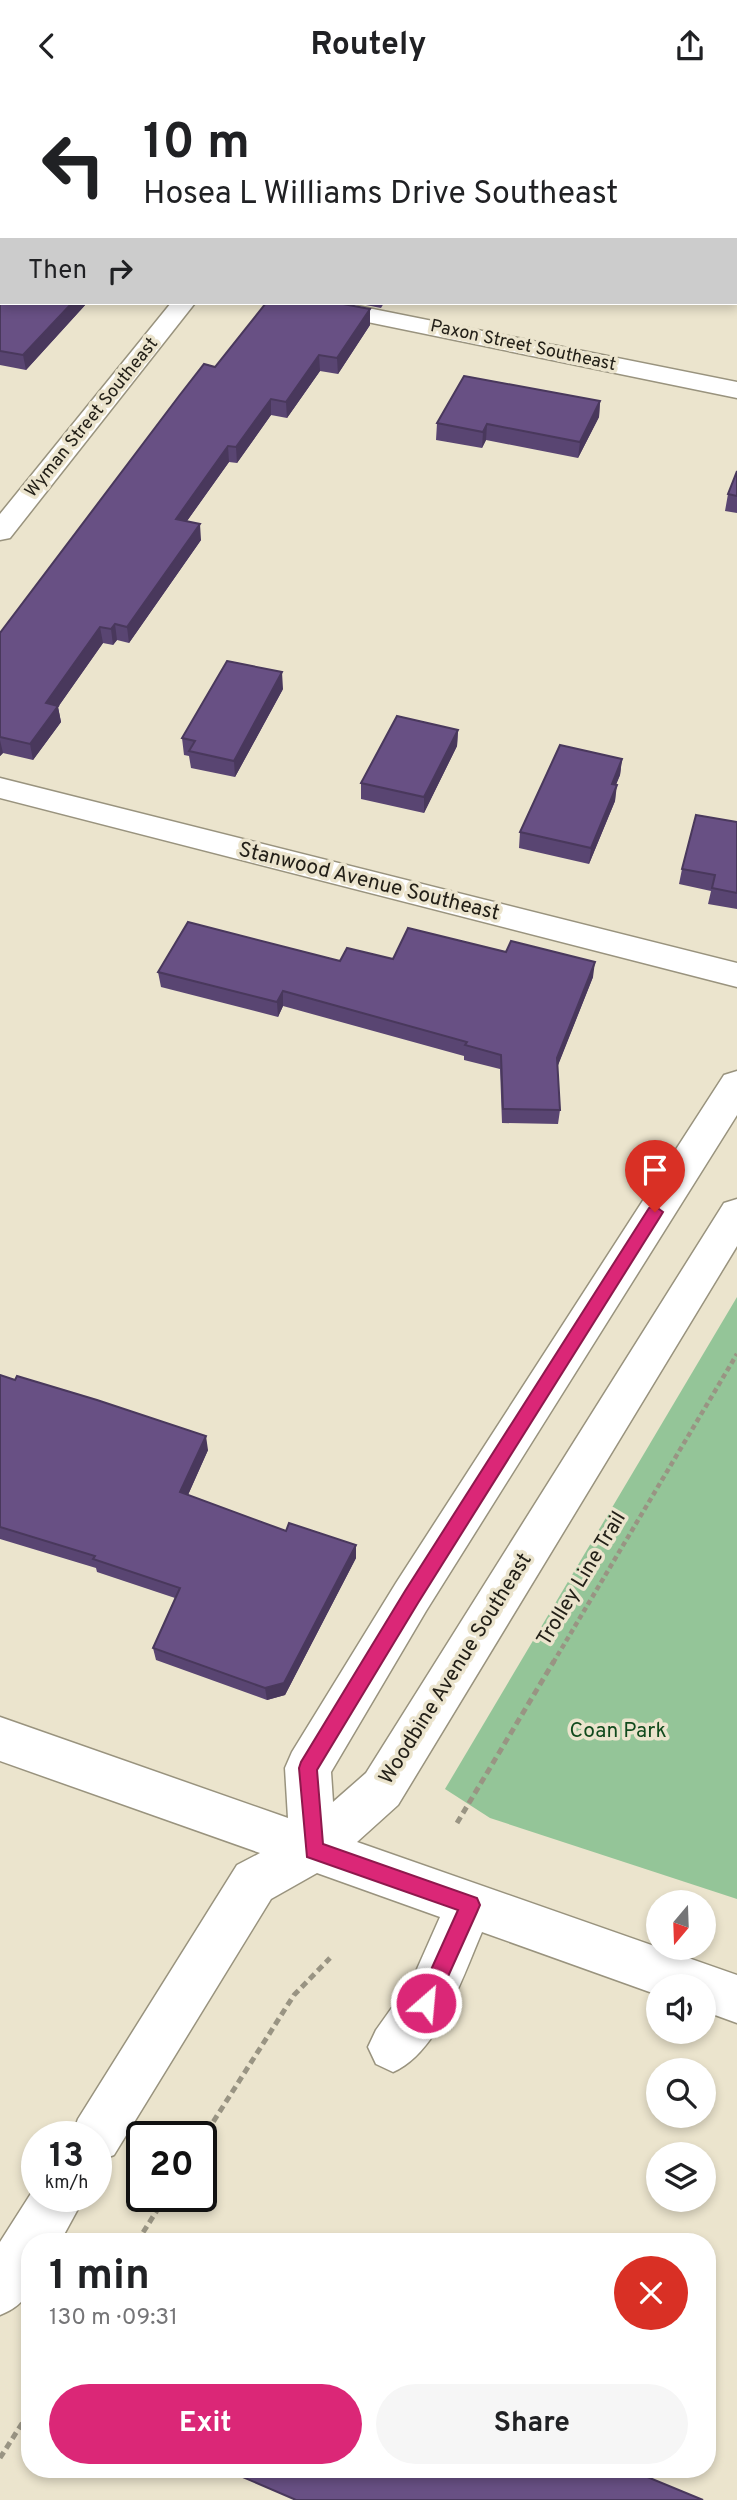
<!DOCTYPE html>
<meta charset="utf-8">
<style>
body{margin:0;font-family:Overpass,sans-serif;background:#f6f6f6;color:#202124;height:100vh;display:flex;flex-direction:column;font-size:26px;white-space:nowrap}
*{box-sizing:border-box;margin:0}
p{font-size:23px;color:#757577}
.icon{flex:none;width:38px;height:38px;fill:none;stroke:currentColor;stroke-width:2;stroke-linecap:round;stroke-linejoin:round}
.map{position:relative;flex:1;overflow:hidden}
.sheet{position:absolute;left:21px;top:2142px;width:695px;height:245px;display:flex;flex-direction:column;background:#fff;border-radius:28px;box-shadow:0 4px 10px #0003}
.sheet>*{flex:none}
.top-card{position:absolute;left:0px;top:0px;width:738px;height:214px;box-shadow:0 4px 10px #0003;background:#fff;color:#202124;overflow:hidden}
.needle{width:46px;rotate:199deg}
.buttons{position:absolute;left:646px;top:1799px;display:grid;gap:14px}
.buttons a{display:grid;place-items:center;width:70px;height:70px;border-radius:50%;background:#fff;box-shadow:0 4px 10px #0003;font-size:35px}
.speed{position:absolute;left:21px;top:2030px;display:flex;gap:14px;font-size:35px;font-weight:700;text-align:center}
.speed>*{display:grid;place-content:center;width:91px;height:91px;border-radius:50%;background:#fff;box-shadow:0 4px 10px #0003;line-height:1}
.speed small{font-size:18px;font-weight:400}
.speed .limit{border:4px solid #111;border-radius:10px;background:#fff;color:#111}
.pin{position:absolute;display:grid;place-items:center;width:60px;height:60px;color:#fff;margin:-72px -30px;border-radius:50% 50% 50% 0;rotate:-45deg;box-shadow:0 0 7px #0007}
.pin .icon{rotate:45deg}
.me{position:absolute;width:77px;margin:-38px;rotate:27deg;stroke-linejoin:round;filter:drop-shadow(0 0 5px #0008)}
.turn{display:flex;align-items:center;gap:24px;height:147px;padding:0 28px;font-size:32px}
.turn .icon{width:91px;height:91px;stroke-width:2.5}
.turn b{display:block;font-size:49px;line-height:60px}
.then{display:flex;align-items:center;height:66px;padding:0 28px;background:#0003;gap:14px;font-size:26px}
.round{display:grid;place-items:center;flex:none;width:74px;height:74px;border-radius:37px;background:#f6f6f6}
.head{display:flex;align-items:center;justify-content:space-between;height:119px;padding:0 28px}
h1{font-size:42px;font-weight:700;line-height:52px}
.primary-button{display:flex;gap:14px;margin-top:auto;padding:14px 28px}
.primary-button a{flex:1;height:80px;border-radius:42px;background:#db2777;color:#fff;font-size:28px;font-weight:700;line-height:80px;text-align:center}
.primary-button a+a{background:#f6f6f6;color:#202124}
header{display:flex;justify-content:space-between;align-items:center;height:91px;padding:0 28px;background:#fff;font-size:32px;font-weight:700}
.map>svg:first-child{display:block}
.green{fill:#94c598}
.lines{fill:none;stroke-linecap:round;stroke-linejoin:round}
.minor-casing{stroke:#99937e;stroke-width:3}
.path-far1{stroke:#999483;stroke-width:4.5;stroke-dasharray:5 3.5;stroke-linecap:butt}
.path{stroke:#999483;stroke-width:5;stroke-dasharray:7 4.5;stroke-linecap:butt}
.minor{fill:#fff;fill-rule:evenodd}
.wall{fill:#594572}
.shaded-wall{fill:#49385c}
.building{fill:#685084;stroke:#49385c;stroke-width:2}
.route{fill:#db2777;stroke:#8e194d;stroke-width:2}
.labels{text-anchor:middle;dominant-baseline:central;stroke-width:7;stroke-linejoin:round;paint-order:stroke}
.far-street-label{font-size:18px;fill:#232018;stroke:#ebe4cd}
.street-label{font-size:21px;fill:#232018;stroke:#ebe4cd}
.park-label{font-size:21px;fill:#114a1d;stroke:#ebe4cd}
</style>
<header><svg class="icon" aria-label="back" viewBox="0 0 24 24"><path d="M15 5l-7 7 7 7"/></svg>Routely<svg class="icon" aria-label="share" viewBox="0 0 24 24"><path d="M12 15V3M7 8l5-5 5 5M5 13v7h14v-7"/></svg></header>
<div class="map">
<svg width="737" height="2409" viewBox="0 0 737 2409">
<rect width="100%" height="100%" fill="#ebe4cd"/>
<!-- green -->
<path class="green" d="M737,1206V1808L490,1727L445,1698Z"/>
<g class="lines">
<defs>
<path id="minor" d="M341,0H363L340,2Z
M171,212H195L10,447L0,449V423Z
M297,212H343L737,291V307L309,219L300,217Z
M0,687L737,872V896L0,707Z
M737,980V1024L426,1520L331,1681L333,1711L366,1682L724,1112L737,1108V1155L398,1714L357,1751L737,1884V1932L704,1920V1895H658V1904L482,1841C463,1885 438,1962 393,1981L376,1973L368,1956L376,1939L413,1887L440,1826L317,1782L271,1808L114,2064L96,2071V2046H71L78,2028L237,1774L260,1762L0,1670V1626L288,1727L285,1677L292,1661L396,1492L724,984Z
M37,2093V2105H85L60,2151H30C30,2186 38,2209 0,2224V2151Z"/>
</defs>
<!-- minor casing -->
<use href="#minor" class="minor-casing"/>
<!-- path-far1 -->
<path class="path-far1" d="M553,1572L737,1263"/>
<!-- path -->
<path class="path" d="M457,1732L554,1570
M201,2050L294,1904L330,1867
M137,2151L166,2105
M0,2367L30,2320"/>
<!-- minor -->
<use href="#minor" class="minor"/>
</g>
<!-- wall -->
<path class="wall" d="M0,200L2,212H87L26,279L0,274Z
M355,212H384L381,217Z
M370,218V234L338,283L320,280L287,327L271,324L237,372L229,371L187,430L201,449L129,552L117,549L113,554L103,552L58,616L61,631L33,669L3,662L0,665V542L215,276Z
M600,310L599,326L578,367L486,349L482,357L436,349L437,332Z
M737,380V422L725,420L728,403Z
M283,598L235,686L191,677L189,665L184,664L182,647Z
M458,639L457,655L424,722L361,708V692Z
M622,668L620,684L616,693L615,710L589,773L519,757L520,741Z
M737,731V818L708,813L711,800L679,793L682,778Z
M393,868L593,886L557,976L560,1019L558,1033L502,1032L500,978L464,969V965L283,915L278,926L161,896L158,881Z
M0,1284L208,1359L188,1404L286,1440L356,1454V1467L285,1604L267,1609L156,1569L153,1557L175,1507L97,1481L96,1477L0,1448Z"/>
<!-- shaded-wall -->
<path class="shaded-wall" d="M258,0H271L269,2H256Z
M72,212H87L26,279L23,264Z
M370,218V234L338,283L337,267Z
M319,264L320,280L287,327L286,311Z
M271,308V324L237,372L236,356Z
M600,310L599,326L578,367L580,351Z
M487,333L486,349L482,357L483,341Z
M228,355L229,371L177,444L176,428Z
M200,433L201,449L129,552L127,536Z
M115,533L117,549L113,554L111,538Z
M100,536L103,552L58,616L61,631L33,669L30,653L46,612Z
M282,581L283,598L235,686L234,670Z
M458,639L457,655L424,722V706Z
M0,649L3,662L0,665Z
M622,668L620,684L610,709L612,693Z
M617,694L615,710L589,773L591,757Z
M595,871L593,886L555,982L557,967Z
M283,900V915L278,926L277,911Z
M206,1345L208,1359L183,1415L180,1401Z
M356,1454V1467L285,1604L267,1609L265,1597Z"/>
<!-- building -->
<path class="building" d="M198,0H258L256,2H196Z
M420,0H530L528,2H419Z
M2,198V212H72L23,264L0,260V200Z
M266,212H338L370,218L337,267L319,264L286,311L271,308L236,356L228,355L176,428L200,433L127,536L115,533L111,538L100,536L46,612L58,615L30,653L0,646V542L179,305L204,273L215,276Z
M464,285L600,310L580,351L487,333L483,341L437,332Z
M737,380V405L728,403Z
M227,570L282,581L234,670L189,660L195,650L182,647Z
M397,625L458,639L424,706L361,692Z
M560,654L622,668L612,693L617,694L591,757L520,741Z
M696,724L737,731V802L712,797L715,784L682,778Z
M188,831L340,870L347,857L393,868L408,837L506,861L511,850L595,871L557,967L560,1019L503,1018L501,964L465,954L467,951L283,900L277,911L158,881Z
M0,1284L15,1289L17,1285L97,1309L206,1345L180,1401L286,1440L289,1432L356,1454L284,1592L265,1597L153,1557L180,1497L93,1468L95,1465L0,1436Z
M224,2378H628L703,2409H296Z"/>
<!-- route -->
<path class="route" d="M655,1115L663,1121L660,1126L418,1512L317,1679L323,1753L477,1807L480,1814L477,1821L433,1919L426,1922L419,1919L416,1912L458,1819L307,1766L299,1677L301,1671L405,1500L649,1117Z"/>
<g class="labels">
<!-- far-street labels -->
<g class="far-street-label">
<text transform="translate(523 255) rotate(12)">Paxon Street Southeast</text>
<text transform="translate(92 327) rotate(-51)">Wyman Street Southeast</text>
</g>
<!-- street labels -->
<g class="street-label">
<text transform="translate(369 791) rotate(14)">Stanwood Avenue Southeast</text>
<text transform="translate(582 1488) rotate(-59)">Trolley Line Trail</text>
<text transform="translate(456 1578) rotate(-58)">Woodbine Avenue Southeast</text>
</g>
<!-- park labels -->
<g class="park-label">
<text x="618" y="1640">Coan Park</text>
</g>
</g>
</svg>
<div class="buttons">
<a><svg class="needle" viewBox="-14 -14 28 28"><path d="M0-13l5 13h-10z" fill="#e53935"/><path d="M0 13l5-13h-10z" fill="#757577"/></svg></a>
<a><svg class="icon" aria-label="sound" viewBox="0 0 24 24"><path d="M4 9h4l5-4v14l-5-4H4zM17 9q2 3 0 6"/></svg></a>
<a><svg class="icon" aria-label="search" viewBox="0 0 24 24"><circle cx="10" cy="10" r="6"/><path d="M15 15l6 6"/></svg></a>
<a><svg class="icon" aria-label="layers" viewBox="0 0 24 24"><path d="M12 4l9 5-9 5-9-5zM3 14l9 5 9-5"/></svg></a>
</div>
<div class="speed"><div>13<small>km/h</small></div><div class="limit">20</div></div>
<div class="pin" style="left:655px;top:1121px;background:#d93025"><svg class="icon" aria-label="arrive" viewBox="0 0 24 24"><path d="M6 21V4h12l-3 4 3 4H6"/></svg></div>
<svg class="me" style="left:426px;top:1912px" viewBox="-20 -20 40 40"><circle r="17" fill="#db2777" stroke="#fff" stroke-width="3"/><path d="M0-11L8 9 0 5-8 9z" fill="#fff"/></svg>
<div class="top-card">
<div class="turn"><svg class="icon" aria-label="left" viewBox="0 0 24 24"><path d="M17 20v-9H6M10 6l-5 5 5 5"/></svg><div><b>10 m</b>Hosea L Williams Drive Southeast</div></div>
<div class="then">Then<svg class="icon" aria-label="right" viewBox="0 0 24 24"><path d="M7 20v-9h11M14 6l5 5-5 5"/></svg></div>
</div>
<section class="sheet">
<div class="head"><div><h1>1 min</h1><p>130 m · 09:31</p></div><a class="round" style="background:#d93025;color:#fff"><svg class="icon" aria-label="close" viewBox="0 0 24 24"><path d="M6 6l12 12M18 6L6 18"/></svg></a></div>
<div class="primary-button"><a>Exit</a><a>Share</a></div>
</section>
</div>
